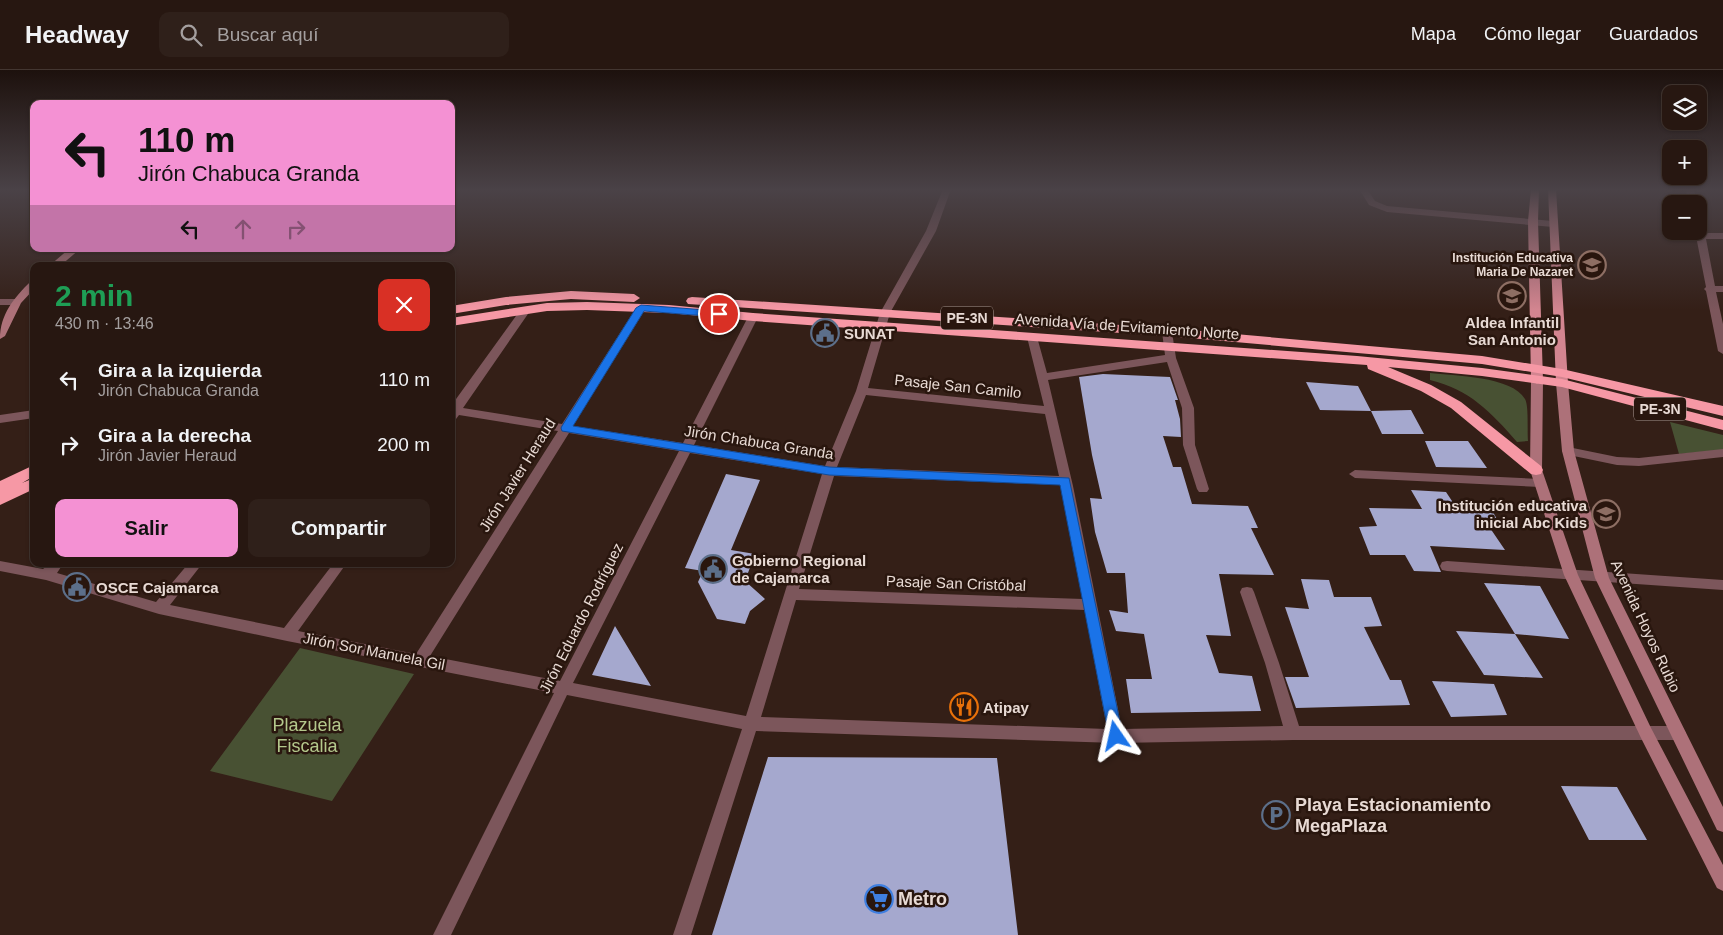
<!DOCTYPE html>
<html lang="es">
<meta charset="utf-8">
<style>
body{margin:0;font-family:Helvetica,sans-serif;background:#2f201a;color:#f1f3f6;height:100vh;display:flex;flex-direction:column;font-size:19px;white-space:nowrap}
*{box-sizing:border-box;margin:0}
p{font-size:16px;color:#a49f9f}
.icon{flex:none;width:28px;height:28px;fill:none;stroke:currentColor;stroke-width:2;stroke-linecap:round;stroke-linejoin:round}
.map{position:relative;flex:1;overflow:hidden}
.side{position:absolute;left:30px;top:192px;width:425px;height:305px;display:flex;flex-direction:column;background:#271711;border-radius:10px;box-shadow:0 1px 4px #0004,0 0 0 1px #433631}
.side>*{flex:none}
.hud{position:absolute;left:30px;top:30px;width:425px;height:152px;border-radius:10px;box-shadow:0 1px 4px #0004,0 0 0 1px #433631;background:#f491d3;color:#111;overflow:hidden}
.controls{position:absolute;left:1662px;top:15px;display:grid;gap:10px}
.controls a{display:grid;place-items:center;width:45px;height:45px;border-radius:10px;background:#271711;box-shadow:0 1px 4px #0004,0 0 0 1px #433631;font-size:25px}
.pin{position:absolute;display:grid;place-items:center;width:42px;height:42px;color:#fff;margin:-21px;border:2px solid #fff;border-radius:50%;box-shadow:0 1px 5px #0007}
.me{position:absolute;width:55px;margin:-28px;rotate:349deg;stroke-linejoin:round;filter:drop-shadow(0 0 4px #0008)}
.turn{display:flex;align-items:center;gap:18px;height:105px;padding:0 25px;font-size:22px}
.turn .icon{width:65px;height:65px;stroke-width:2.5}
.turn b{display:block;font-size:35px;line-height:42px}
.lanes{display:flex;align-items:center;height:48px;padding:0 25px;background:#0003;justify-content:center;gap:25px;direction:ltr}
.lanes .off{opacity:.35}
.round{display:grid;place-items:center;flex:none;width:52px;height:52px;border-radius:10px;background:#2f201a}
.overview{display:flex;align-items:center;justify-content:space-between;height:85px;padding:0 25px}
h1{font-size:30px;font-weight:600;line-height:38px;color:#1e9e55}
.button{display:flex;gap:10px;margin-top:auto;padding:10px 25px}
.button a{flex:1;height:58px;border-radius:10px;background:#f491d3;color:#111;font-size:20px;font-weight:600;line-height:58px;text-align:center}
.button a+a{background:#2f201a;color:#f1f3f6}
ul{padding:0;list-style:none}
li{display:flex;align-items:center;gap:15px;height:65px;padding:0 25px}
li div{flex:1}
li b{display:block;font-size:19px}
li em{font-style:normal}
header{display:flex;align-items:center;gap:30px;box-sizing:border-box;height:70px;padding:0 25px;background:#271711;border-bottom:1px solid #433631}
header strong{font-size:24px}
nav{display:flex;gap:28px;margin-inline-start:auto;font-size:18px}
.search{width:350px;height:45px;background:#2f201a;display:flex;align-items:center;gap:12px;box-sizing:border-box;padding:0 18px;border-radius:10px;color:#a49f9f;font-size:19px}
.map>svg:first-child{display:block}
.green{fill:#485133}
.building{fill:#a5a8ce}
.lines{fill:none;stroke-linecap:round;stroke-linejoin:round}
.street{fill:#7c565b;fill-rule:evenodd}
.secondary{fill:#ad7179;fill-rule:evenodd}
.primary{fill:#d38590;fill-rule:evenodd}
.highway{fill:#f698a5;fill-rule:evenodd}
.route{fill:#1a73e8;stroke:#114b97}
.labels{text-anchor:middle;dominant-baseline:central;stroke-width:5;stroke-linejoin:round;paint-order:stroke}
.far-poi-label{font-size:12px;font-weight:bold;fill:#e8dad4;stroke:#29160e;text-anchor:end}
.shield{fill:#29160e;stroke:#af9f99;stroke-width:1}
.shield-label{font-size:14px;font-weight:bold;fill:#e8dad4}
.poi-label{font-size:15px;font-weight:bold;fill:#e8dad4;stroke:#29160e;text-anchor:start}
.street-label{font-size:15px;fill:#e8dad4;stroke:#29160e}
.near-park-label{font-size:18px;fill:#b4c88c;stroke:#29160e}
.near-poi-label{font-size:18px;font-weight:bold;fill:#e8dad4;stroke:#29160e;text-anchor:start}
</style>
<header>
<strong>Headway</strong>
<div class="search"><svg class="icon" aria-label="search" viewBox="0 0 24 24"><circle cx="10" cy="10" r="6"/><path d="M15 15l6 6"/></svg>Buscar aquí</div>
<nav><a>Mapa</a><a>Cómo llegar</a><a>Guardados</a></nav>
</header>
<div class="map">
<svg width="1723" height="865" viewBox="0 0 1723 865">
<rect width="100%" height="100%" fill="#341f17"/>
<!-- green -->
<path class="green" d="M1430,303C1454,306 1512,306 1525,329C1529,336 1527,361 1528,371L1517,372C1490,341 1470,320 1430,310Z
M1670,352L1723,365V380L1679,384Z
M300,578L414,604L332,731L210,701Z"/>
<!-- building -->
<path class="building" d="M1103,304L1170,307L1178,330H1175L1180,349L1181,367L1163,366L1173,397H1181L1192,434L1248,436L1258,458H1251L1274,505L1219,504L1231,566L1206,565L1219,603L1252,606L1261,641L1131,643L1126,609H1152L1144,564L1116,561L1109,540L1128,543L1125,503H1107L1095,462L1090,428L1102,429L1092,385L1079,307Z
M1306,312L1358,316L1371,341L1320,340Z
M1411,340L1424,364H1382L1371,341Z
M1425,371H1468L1487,398L1436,397Z
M726,404L760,410L731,480L755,484L745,511L765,529L750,541L745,554L717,549L698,512L703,501L685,498Z
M1411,420L1446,422L1456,437L1489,435L1503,460L1490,458L1505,480L1430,476L1441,502L1414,501L1405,485H1370L1359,457L1377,456L1369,438L1422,439Z
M1301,509L1329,510L1334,527H1371L1382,556L1364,557L1390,610H1401L1410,635L1296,638L1285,607H1309L1285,537L1309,539Z
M1484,513L1540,516L1569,569L1515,564Z
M615,556L651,616L592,605Z
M1456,561L1515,564L1543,608L1484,605Z
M1432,611L1494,614L1507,645L1451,647Z
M768,687L997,688L1018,865H712Z
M1561,716L1617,717L1647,770H1589Z"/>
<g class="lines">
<!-- street -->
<path class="street" d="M943,119H951L936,161L890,243L868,318L1044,336L1027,267L1028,265H1036L1037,267L1047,303L1165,285L1162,262L1167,259L1172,262L1176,288L1194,338L1195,375L1209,419L1207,422H1199L1197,419L1183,375L1182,338L1167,292L1048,310L1073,416L1122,659L1283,656L1265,593L1240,522L1242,518L1247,517L1252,518L1254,522L1279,593L1299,656H1678L1683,658L1686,663L1683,668L1678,670H1293L1116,673L756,661L691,865H673L742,659L567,625L451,865H433L554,623L287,571L159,544L46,510L0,501V491L43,499L49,494H63L57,503L156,532L188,494H202L170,535L284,558L333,494H346L298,561L416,584L558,361L459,345L456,349L451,350V336L521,239H529L530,241L463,338L562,354L636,238L641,235L646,238L573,356L683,373L748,247L753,244L758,247L694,375L825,396L856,321L880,243L926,161ZM866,325L1045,344L1059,406L837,397ZM569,363L679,381L560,611L430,586ZM690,383L822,404L746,646L573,613ZM834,406L1061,415L1083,529L799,519ZM796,530L1085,540L1107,659L761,647Z
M1359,119H1367L1375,131L1387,136L1553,151L1558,154L1553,157L1387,142L1369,135Z
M1686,119H1694L1697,134H1688Z
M1699,155L1702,156L1705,163H1723V169H1706L1715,216H1723V222H1716L1723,254V284L1718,281L1706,221L1704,219L1706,217L1695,161H1699Z
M0,229H16L21,232L16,235H0Z
M34,340V348L0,353V345Z
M1568,377L1617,387L1639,388L1723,379V387L1639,396L1617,395L1564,384L1562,381Z
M1355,400L1540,409L1546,413L1540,417L1355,408L1349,404Z
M1447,491L1723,510V520L1447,501L1442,500L1440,496L1442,492Z"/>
<!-- secondary -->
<path class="secondary" d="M69,179H80L60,196H49Z
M34,210V219L21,233L5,266L0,269C0,244 14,228 31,211Z
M1537,306L1543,310L1542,400L1578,505L1651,658L1723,795V821L1717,818L1641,668L1564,505L1530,400L1531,310Z
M1562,309L1568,313L1574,381L1609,508L1723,737V762L1717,760L1595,508L1562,381L1556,313Z"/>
<!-- primary -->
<path class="primary" d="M1531,119H1539L1538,151L1543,310L1537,314L1531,310L1528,151Z
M1548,119H1556L1568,313L1562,317L1556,313Z"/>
<!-- highway -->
<path class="highway" d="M571,221L634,224L640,228L634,232L571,229L506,235L451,244V236L506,227Z
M692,227L1167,258L1482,286L1562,299L1723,336V346L1562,307L1482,294L1167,266L688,234L686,231L688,228Z
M587,232L669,235L753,243L1357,286L1482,298L1562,309L1723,350V360L1562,317L1482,306L1388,297L1431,315L1461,332L1541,396L1543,400L1541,404L1536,405L1531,404L1451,338L1421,321L1368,299L1367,295L753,251L669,243L587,240L547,241L451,256V248L547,233Z
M34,395V406L22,413L34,408V419L0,435V411Z"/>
</g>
<!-- sky -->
<linearGradient id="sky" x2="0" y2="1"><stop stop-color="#1d110d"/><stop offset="0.5" stop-color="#4a4247"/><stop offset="1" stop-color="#4a4247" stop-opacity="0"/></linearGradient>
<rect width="1723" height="240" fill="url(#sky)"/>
<!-- route -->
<path class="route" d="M641,235L719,241L724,244L719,247L644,241L573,356L829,397L1069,408L1123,666L1121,670L1116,672L1111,670L1109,666L1060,415L829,405L562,361L561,358L562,356L636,238Z"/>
<!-- icons -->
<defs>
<symbol id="school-ring" viewBox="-11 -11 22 22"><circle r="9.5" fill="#29160e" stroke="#8d6e63" stroke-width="1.5"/><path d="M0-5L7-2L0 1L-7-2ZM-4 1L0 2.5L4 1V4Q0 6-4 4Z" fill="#8d6e63"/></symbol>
<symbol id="civic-ring" viewBox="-11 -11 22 22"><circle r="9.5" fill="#29160e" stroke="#5c6f8a" stroke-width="1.5"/><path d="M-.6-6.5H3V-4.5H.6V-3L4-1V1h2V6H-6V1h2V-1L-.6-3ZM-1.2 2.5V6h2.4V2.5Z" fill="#5c6f8a"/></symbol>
<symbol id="restaurant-ring" viewBox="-11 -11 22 22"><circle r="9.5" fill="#29160e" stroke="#e8710a" stroke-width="1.5"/><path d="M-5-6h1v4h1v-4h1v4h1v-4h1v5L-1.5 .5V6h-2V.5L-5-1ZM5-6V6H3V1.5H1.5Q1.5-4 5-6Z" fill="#e8710a"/></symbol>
<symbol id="parking-ring" viewBox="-11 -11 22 22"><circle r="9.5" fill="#29160e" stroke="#5c6f8a" stroke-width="1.5"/><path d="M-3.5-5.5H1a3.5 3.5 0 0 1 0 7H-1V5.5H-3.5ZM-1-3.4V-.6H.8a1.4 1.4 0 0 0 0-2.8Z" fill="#5c6f8a"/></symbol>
<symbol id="supermarket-ring" viewBox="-11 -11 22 22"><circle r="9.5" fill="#29160e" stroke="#3f7fe0" stroke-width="1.5"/><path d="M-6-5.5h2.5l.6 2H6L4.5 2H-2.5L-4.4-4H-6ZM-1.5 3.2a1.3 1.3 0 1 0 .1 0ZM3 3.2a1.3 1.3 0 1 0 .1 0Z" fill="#3f7fe0"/></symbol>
</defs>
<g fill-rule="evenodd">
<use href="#school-ring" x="1576" y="179" width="32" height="32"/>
<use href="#school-ring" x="1496" y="210" width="32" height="32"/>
<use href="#civic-ring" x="809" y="247" width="32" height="32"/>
<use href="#school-ring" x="1590" y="428" width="32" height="32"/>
<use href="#civic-ring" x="697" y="483" width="32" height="32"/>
<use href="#civic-ring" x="61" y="501" width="32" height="32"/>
<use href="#restaurant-ring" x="948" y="621" width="32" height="32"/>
<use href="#parking-ring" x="1260" y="729" width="32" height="32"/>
<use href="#supermarket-ring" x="863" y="813" width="32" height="32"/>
</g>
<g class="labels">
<!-- far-poi labels -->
<g class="far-poi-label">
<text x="1573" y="188">Institución Educativa<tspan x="1573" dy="14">Maria De Nazaret</tspan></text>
</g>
<!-- shield labels -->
<g class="shield">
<rect x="941" y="236.5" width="52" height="23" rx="4"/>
<rect x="1634" y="327.5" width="52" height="23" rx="4"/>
</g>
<g class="shield-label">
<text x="967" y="248">PE-3N</text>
<text x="1660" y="339">PE-3N</text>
</g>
<!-- poi labels -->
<g class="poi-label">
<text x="1512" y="252" text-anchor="middle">Aldea Infantil<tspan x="1512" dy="17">San Antonio</tspan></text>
<text x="844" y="263">SUNAT</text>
<text x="1587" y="435" text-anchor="end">Institución educativa<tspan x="1587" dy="17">inicial Abc Kids</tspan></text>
<text x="732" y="490">Gobierno Regional<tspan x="732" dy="17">de Cajamarca</tspan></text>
<text x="96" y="517">OSCE Cajamarca</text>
<text x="983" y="637">Atipay</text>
</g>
<!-- street labels -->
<g class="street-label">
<text transform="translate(1127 256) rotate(4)">Avenida Vía de Evitamiento Norte</text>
<text transform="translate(958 316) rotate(6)">Pasaje San Camilo</text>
<text transform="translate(759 372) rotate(9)">Jirón Chabuca Granda</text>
<text transform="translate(517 405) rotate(-58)">Jirón Javier Heraud</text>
<text transform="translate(956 513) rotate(2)">Pasaje San Cristóbal</text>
<text transform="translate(581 548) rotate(-63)">Jirón Eduardo Rodríguez</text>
<text transform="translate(1646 556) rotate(65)">Avenida Hoyos Rubio</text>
<text transform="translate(374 581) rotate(11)">Jirón Sor Manuela Gil</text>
</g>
<!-- near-park labels -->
<g class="near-park-label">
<text x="307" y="655">Plazuela<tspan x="307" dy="21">Fiscalia</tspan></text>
</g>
<!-- near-poi labels -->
<g class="near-poi-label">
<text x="1295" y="735">Playa Estacionamiento<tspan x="1295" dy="21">MegaPlaza</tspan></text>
<text x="898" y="829">Metro</text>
</g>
</g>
</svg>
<div class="controls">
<a><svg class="icon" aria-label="layers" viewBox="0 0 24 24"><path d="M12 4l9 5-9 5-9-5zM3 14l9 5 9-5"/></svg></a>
<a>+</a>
<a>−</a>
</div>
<div class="pin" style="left:719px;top:244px;background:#d93025"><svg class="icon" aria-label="arrive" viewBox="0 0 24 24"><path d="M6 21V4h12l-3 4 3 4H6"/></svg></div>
<svg class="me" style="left:1116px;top:666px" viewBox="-20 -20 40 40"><path d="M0-17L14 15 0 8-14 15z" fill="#1a73e8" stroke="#fff" stroke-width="4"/></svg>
<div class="hud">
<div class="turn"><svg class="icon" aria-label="left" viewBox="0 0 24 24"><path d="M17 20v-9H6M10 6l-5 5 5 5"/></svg><div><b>110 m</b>Jirón Chabuca Granda</div></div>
<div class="lanes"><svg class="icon" aria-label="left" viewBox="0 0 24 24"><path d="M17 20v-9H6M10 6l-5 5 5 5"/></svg><svg class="icon off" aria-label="ahead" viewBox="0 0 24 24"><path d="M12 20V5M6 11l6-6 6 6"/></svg><svg class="icon off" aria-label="right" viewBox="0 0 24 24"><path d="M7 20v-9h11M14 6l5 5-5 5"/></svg></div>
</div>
<section class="side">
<div class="overview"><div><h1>2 min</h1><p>430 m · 13:46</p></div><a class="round" style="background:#d93025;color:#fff"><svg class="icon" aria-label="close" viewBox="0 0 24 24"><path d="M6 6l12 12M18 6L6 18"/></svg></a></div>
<ul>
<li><svg class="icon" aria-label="left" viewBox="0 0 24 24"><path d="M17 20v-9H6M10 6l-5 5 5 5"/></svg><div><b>Gira a la izquierda</b><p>Jirón Chabuca Granda</p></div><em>110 m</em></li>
<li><svg class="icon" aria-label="right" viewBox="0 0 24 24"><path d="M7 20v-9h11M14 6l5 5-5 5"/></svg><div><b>Gira a la derecha</b><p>Jirón Javier Heraud</p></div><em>200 m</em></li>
</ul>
<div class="button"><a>Salir</a><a>Compartir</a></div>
</section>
</div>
